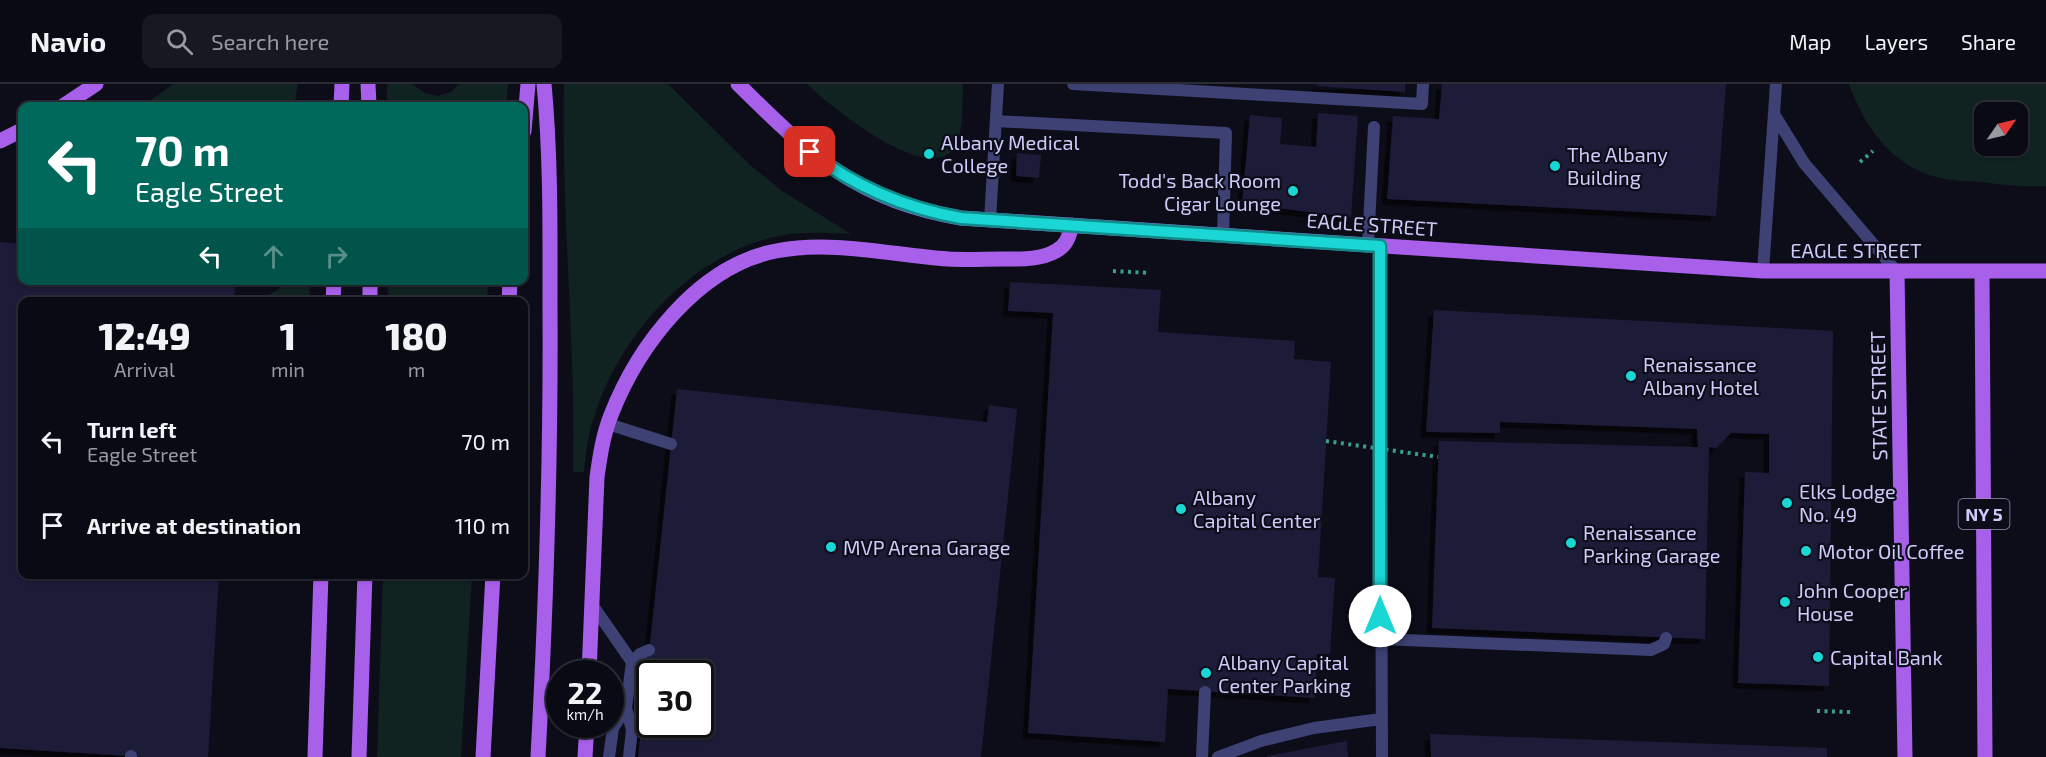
<!DOCTYPE html>
<style>
body{margin:0;font-family:"Exo 2",sans-serif;background:#181822;color:#f1f3f6;height:100vh;display:flex;flex-direction:column;font-size:22px;white-space:nowrap}
*{box-sizing:border-box;margin:0}
p{font-size:20px;color:#999aa0}
.icon{flex:none;width:33px;height:33px;fill:none;stroke:currentColor;stroke-width:2;stroke-linecap:round;stroke-linejoin:round}
.map{position:relative;flex:1;overflow:hidden}
.side{position:absolute;left:18px;top:213px;width:510px;height:282px;display:flex;flex-direction:column;background:#0a0a14;border-radius:12px;box-shadow:0 2px 4px #0004,0 0 0 2px #2a2b34}
.side>*{flex:none}
.top-card{position:absolute;left:18px;top:18px;width:510px;height:183px;border-radius:12px;box-shadow:0 2px 4px #0004,0 0 0 2px #2a2b34;background:#00695c;color:#fff;overflow:hidden}
.needle{width:39px;rotate:56deg}
.buttons{position:absolute;left:1974px;top:18px;display:grid;gap:12px}
.buttons a{display:grid;place-items:center;width:54px;height:54px;border-radius:12px;background:#0a0a14;box-shadow:0 2px 4px #0004,0 0 0 2px #2a2b34;font-size:30px}
.speed{position:absolute;left:546px;top:576px;display:flex;gap:12px;font-size:30px;font-weight:700;text-align:center}
.speed>*{display:grid;place-content:center;width:78px;height:78px;border-radius:50%;background:#0a0a14;box-shadow:0 2px 4px #0004,0 0 0 2px #2a2b34;line-height:1}
.speed small{font-size:15px;font-weight:400}
.speed .limit{border:3px solid #111;border-radius:9px;background:#fff;color:#111}
.pin{position:absolute;display:grid;place-items:center;width:51px;height:51px;color:#fff;margin:-26px;border-radius:12px;box-shadow:0 3px 9px #0006}
.me{position:absolute;width:66px;margin:-33px;rotate:0deg;stroke-linejoin:round;filter:drop-shadow(0 0 4px #0008)}
.turn{display:flex;align-items:center;gap:21px;height:126px;padding:0 18px;font-size:27px}
.turn .icon{width:78px;height:78px;stroke-width:2.5}
.turn b{display:block;font-size:42px;line-height:51px}
.lanes{display:flex;align-items:center;height:57px;padding:0 18px;background:#0003;justify-content:center;gap:30px;direction:ltr}
.lanes .off{opacity:.35}
.eta{display:flex;justify-content:space-evenly;align-items:center;height:102px;text-align:center}
.eta b{font-size:36px;font-weight:800;line-height:42px}
ul{padding:0;list-style:none}
li{display:flex;align-items:center;gap:18px;height:84px;padding:0 18px}
li div{flex:1}
li b{display:block;font-size:22px}
li em{font-style:normal}
header{display:flex;align-items:center;gap:36px;box-sizing:border-box;height:84px;padding:0 30px;background:#0a0a14;border-bottom:2px solid #2a2b34}
header strong{font-size:28px}
nav{display:flex;gap:33px;margin-inline-start:auto;font-size:21px}
.search{width:420px;height:54px;background:#181822;display:flex;align-items:center;gap:15px;box-sizing:border-box;padding:0 21px;border-radius:12px;color:#999aa0;font-size:22px}
.map>svg:first-child{display:block}
.green{fill:#102320;fill-rule:evenodd}
.building{fill:#1e1b38;fill-rule:evenodd;filter:url(#shadow)}
.lines{fill:none;stroke-linecap:round;stroke-linejoin:round}
.path{stroke:#3a9e8d;stroke-width:4;stroke-dasharray:3 4.5;stroke-linecap:butt}
.lane{stroke:#3d4173;stroke-width:12}
.street{stroke:#3d4173;stroke-width:12}
.primary{stroke:#a860eb;stroke-width:15}
.path-bridge{stroke:#3a9e8d;stroke-width:4;stroke-dasharray:3 4.5;stroke-linecap:butt}
.route-casing{stroke:#118b8a;stroke-width:15}
.route{stroke:#1ad6d5;stroke-width:10}
.poi-dot{fill:#1ad6d5;stroke:#0d0d1a;stroke-width:2}
.labels{text-anchor:middle;dominant-baseline:central;stroke-width:4.5;stroke-linejoin:round;paint-order:stroke}
.shield{fill:#0d0d1a;stroke:#9392b6;stroke-width:1.5}
.shield-label{font-size:18px;font-weight:bold;fill:#cccbf9}
.poi-label{font-size:20px;fill:#cccbf9;stroke:#0d0d1a;text-anchor:start}
.street-label{font-size:20px;fill:#cccbf9;stroke:#0d0d1a}
</style>
<header>
<strong>Navio</strong>
<div class="search"><svg class="icon" aria-label="search" viewBox="0 0 24 24"><circle cx="10" cy="10" r="6"/><path d="M15 15l6 6"/></svg>Search here</div>
<nav><a>Map</a><a>Layers</a><a>Share</a></nav>
</header>
<div class="map">
<svg width="2046" height="673" viewBox="0 0 2046 673">
<defs>
<filter id="shadow"><feDropShadow dx="-5.5" dy="5.5" stdDeviation="0" flood-color="#0009"/></filter>
</defs>
<rect width="100%" height="100%" fill="#0d0d1a"/>
<!-- green -->
<path class="green" d="M173,0H298L294,22H143Z
M387,0H412L425,9L438,12L451,8L459,0H508L506,22H387Z
M564,0H668L750,81L782,107L851,150C825,149 799,147 774,153C691,172 620,251 595,330C588,349 586,369 584,388H573C576,259 561,130 564,0Z
M807,0H963C962,18 964,49 955,63C929,104 829,21 807,0Z
M1849,0H2046V102C2024,103 2003,101 1982,98C1967,97 1950,97 1936,93C1891,81 1864,42 1849,0ZM2018,28V62H1984V28Z
M287,197H310L309,217H259L276,207Z
M388,197H488L487,217H388Z
M383,491H472L461,673H377Z"/>
<!-- building -->
<path class="building" d="M1317,0H1405V8L1317,2Z
M1442,0H1726L1716,132L1387,115L1393,32L1439,35Z
M1318,29L1358,32L1351,133L1242,120L1250,31L1282,34L1280,60L1316,63Z
M1017,69L1041,71L1039,94L1016,92Z
M0,158L22,160V196H235L234,218H22V490H219L208,673H145L0,664Z
M1010,198L1161,206L1158,248L1295,257L1294,275L1331,278L1318,493L1335,494L1330,570H1317L1315,614L1168,605L1165,658L1028,649L1053,229L1008,227Z
M1434,226L1833,247L1829,602L1738,599L1745,388L1769,389V350L1731,349L1716,364L1709,363L1705,555L1432,544L1439,357L1698,363L1697,345L1500,338V349L1426,348Z
M677,305L987,338L989,321L1017,325L981,673H638ZM650,590H700V640H650Z
M1430,650L1827,664V673H1431Z
M1347,657L1348,673H1267V672Z"/>
<g class="lines">
<!-- path -->
<path class="path" d="M1860,78L1873,67
M1113,187L1150,189
M1817,627L1851,628"/>
<!-- lane -->
<path class="lane" d="M1073,0L1422,20L1423,0
M996,37L1226,49L1223,151
M1368,161L1374,43
M608,340L671,360
M591,519L632,578L626,624L632,646L629,673
M1380,555L1651,566L1664,560L1666,554
M632,578L640,570L649,566
M131,673V672
M609,673L613,644L626,624
M1202,673L1205,608"/>
<!-- street -->
<path class="street" d="M1774,30L1804,79L1897,188
M990,136L998,0
M1380,162L1382,673
M1763,187L1776,0
M1218,673L1261,657L1314,644L1381,635"/>
<!-- primary -->
<path class="primary" d="M368,0L369,22
M738,0C810,71 857,117 961,134L1763,187H2046
M63,22L96,0
M341,22L342,0
M524,47L528,0
M0,57L22,46
M1982,187L1985,673
M1897,188L1905,673
M333,218L334,196
M370,218V196
M509,218L510,196
M589,590L597,393C600,372 603,351 611,331C638,262 698,182 776,167C833,156 891,171 948,175C967,176 985,175 1003,175C1021,175 1040,176 1056,167C1067,161 1069,152 1072,141
M315,673L321,490
M359,673L365,490
M483,673L493,490
M538,673C546,523 551,373 550,223C550,149 551,74 544,0
M585,673L587,640"/>
<!-- path-bridge -->
<path class="path-bridge" d="M1326,357L1438,373"/>
</g>
<g class="lines">
<defs>
<path id="route" d="M810,68C856,104 905,124 961,134L1380,162V532"/>
</defs>
<!-- route casing -->
<use href="#route" class="route-casing"/>
<!-- route -->
<use href="#route" class="route"/>
</g>
<!-- markers -->
<g class="poi-dot">
<circle cx="929" cy="70" r="6"/>
<circle cx="1555" cy="82" r="6"/>
<circle cx="1293" cy="107" r="6"/>
<circle cx="1631" cy="292" r="6"/>
<circle cx="1787" cy="419" r="6"/>
<circle cx="1181" cy="425" r="6"/>
<circle cx="1571" cy="459" r="6"/>
<circle cx="831" cy="463" r="6"/>
<circle cx="1806" cy="467" r="6"/>
<circle cx="1785" cy="518" r="6"/>
<circle cx="1818" cy="573" r="6"/>
<circle cx="1206" cy="589" r="6"/>
</g>
<g class="labels">
<!-- shield labels -->
<rect class="shield" x="1958.5" y="415" width="51" height="30" rx="4.5"/>
<g class="shield-label">
<text x="1984" y="430">NY 5</text>
</g>
<!-- poi labels -->
<g class="poi-label">
<text x="941" y="58">Albany Medical<tspan x="941" dy="23">College</tspan></text>
<text x="1567" y="70">The Albany<tspan x="1567" dy="23">Building</tspan></text>
<text x="1281" y="96" text-anchor="end">Todd's Back Room<tspan x="1281" dy="23">Cigar Lounge</tspan></text>
<text x="1643" y="280">Renaissance<tspan x="1643" dy="23">Albany Hotel</tspan></text>
<text x="1799" y="407">Elks Lodge<tspan x="1799" dy="23">No. 49</tspan></text>
<text x="1193" y="413">Albany<tspan x="1193" dy="23">Capital Center</tspan></text>
<text x="1583" y="448">Renaissance<tspan x="1583" dy="23">Parking Garage</tspan></text>
<text x="843" y="463">MVP Arena Garage</text>
<text x="1818" y="467">Motor Oil Coffee</text>
<text x="1797" y="506">John Cooper<tspan x="1797" dy="23">House</tspan></text>
<text x="1830" y="573">Capital Bank</text>
<text x="1218" y="578">Albany Capital<tspan x="1218" dy="23">Center Parking</tspan></text>
</g>
<!-- street labels -->
<g class="street-label">
<text transform="translate(1372 140) rotate(4)">EAGLE STREET</text>
<text x="1856" y="166">EAGLE STREET</text>
<text transform="translate(1878 312) rotate(-91)">STATE STREET</text>
</g>
</g>
</svg>
<div class="buttons">
<a><svg class="needle" viewBox="-14 -14 28 28"><path d="M0-13l5 13h-10z" fill="#e53935"/><path d="M0 13l5-13h-10z" fill="#999aa0"/></svg></a>
</div>
<div class="speed"><div>22<small>km/h</small></div><div class="limit">30</div></div>
<div class="pin" style="left:810px;top:68px;background:#d93025"><svg class="icon" aria-label="arrive" viewBox="0 0 24 24"><path d="M6 21V4h12l-3 4 3 4H6"/></svg></div>
<svg class="me" style="left:1380px;top:532px" viewBox="-20 -20 40 40"><circle r="19" fill="#fff"/><path d="M0-13L10 11 0 6-10 11z" fill="#1ad6d5"/></svg>
<div class="top-card">
<div class="turn"><svg class="icon" aria-label="left" viewBox="0 0 24 24"><path d="M17 20v-9H6M10 6l-5 5 5 5"/></svg><div><b>70 m</b>Eagle Street</div></div>
<div class="lanes"><svg class="icon" aria-label="left" viewBox="0 0 24 24"><path d="M17 20v-9H6M10 6l-5 5 5 5"/></svg><svg class="icon off" aria-label="ahead" viewBox="0 0 24 24"><path d="M12 20V5M6 11l6-6 6 6"/></svg><svg class="icon off" aria-label="right" viewBox="0 0 24 24"><path d="M7 20v-9h11M14 6l5 5-5 5"/></svg></div>
</div>
<section class="side">
<div class="eta">
<div><b>12:49</b><p>Arrival</p></div>
<div><b>1</b><p>min</p></div>
<div><b>180</b><p>m</p></div>
</div>
<ul>
<li><svg class="icon" aria-label="left" viewBox="0 0 24 24"><path d="M17 20v-9H6M10 6l-5 5 5 5"/></svg><div><b>Turn left</b><p>Eagle Street</p></div><em>70 m</em></li>
<li><svg class="icon" aria-label="arrive" viewBox="0 0 24 24"><path d="M6 21V4h12l-3 4 3 4H6"/></svg><div><b>Arrive at destination</b></div><em>110 m</em></li>
</ul>
</section>
</div>
